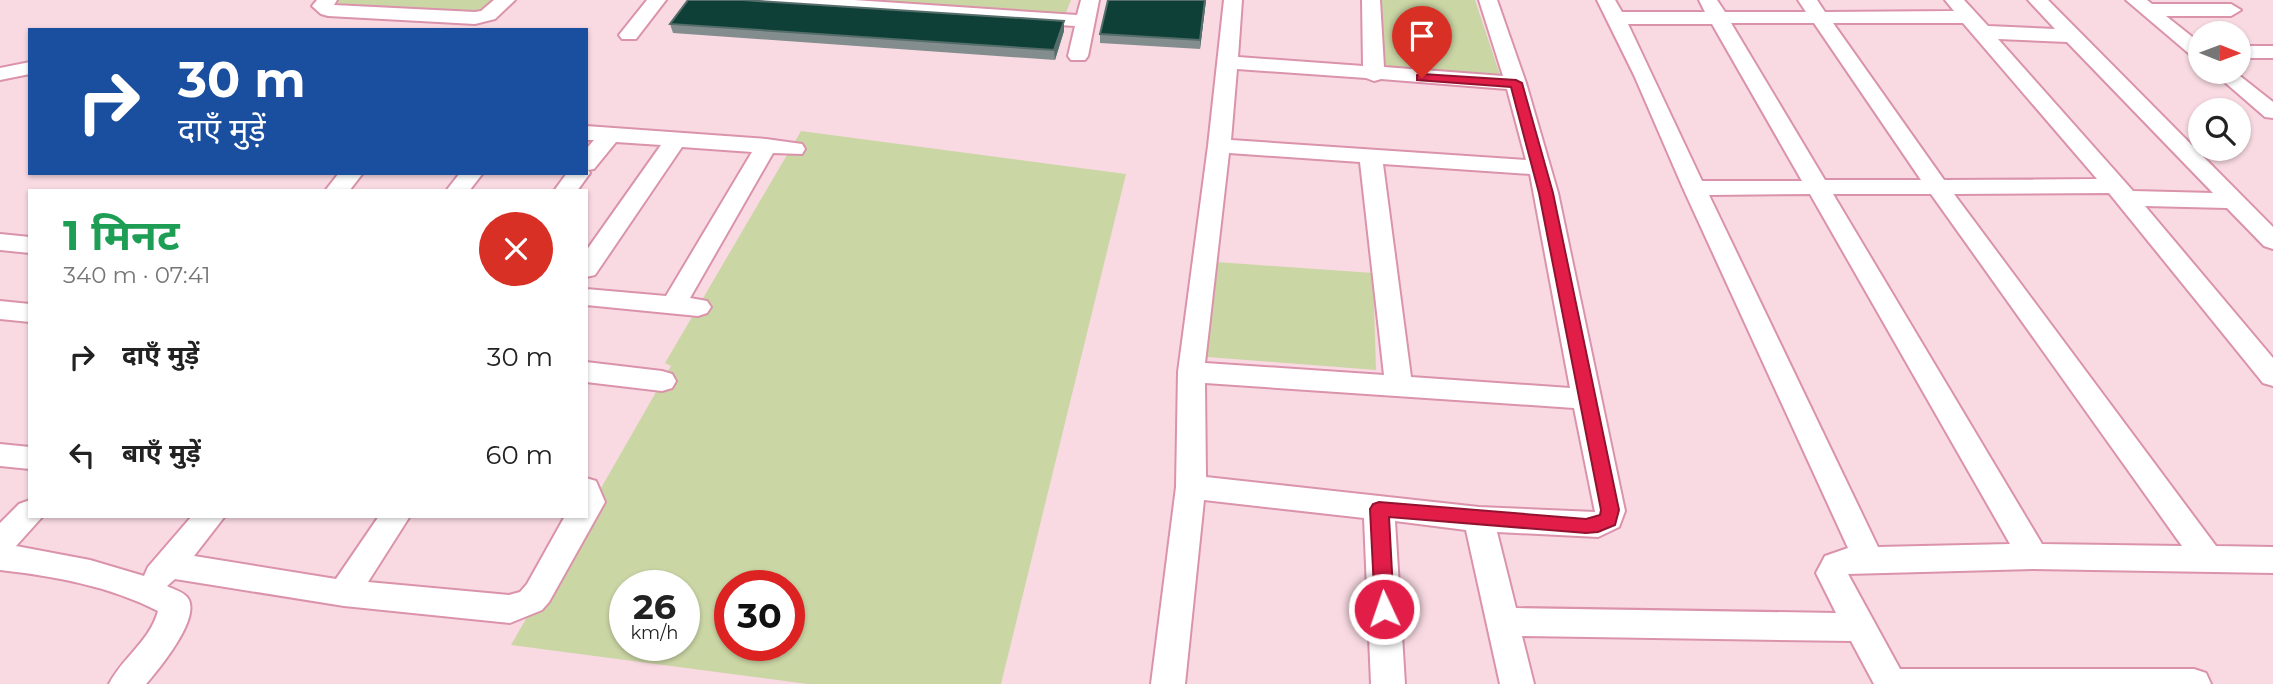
<!DOCTYPE html>
<html lang="hi">
<meta charset="utf-8">
<style>
body{margin:0;font-family:Montserrat,"Noto Sans Devanagari",sans-serif;background:#f6f6f6;color:#222;height:100vh;display:flex;flex-direction:column;font-size:26px;white-space:nowrap}
*{box-sizing:border-box;margin:0}
p{font-size:23px;color:#767676}
.icon{flex:none;width:38px;height:38px;fill:none;stroke:currentColor;stroke-width:2;stroke-linecap:round;stroke-linejoin:round}
.map{position:relative;flex:1;overflow:hidden}
.sheet{position:absolute;left:28px;top:189px;width:560px;height:329px;display:flex;flex-direction:column;background:#fff;border-radius:0px;box-shadow:0 2px 5px #0004}
.sheet>*{flex:none}
.hud{position:absolute;left:28px;top:28px;width:560px;height:147px;border-radius:0px;box-shadow:0 2px 5px #0004;background:#1a4fa0;color:#fff;overflow:hidden}
.needle{width:46px;rotate:91deg}
.controls{position:absolute;left:2188px;top:21px;display:grid;gap:14px}
.controls a{display:grid;place-items:center;width:63px;height:63px;border-radius:50%;background:#fff;box-shadow:0 2px 5px #0004;font-size:35px}
.speed{position:absolute;left:609px;top:570px;display:flex;gap:14px;font-size:35px;font-weight:700;text-align:center}
.speed>*{display:grid;place-content:center;width:91px;height:91px;border-radius:50%;background:#fff;box-shadow:0 2px 5px #0004;line-height:1}
.speed small{font-size:18px;font-weight:400}
.speed .limit{border:10px solid #d22;background:#fff;color:#111}
.pin{position:absolute;display:grid;place-items:center;width:60px;height:60px;color:#fff;margin:-72px -30px;border-radius:50% 50% 50% 0;rotate:-45deg;box-shadow:0 0 7px #0007}
.pin .icon{rotate:45deg}
.me{position:absolute;width:77px;margin:-38px;rotate:357deg;stroke-linejoin:round;filter:drop-shadow(0 0 5px #0008)}
.turn{display:flex;align-items:center;gap:24px;height:147px;padding:0 35px;font-size:32px}
.turn .icon{width:91px;height:91px;stroke-width:2.5}
.turn b{display:block;font-size:49px;line-height:60px}
.round{display:grid;place-items:center;flex:none;width:74px;height:74px;border-radius:37px;background:#f6f6f6}
.head{display:flex;align-items:center;justify-content:space-between;height:119px;padding:0 35px}
h1{font-size:42px;font-weight:700;line-height:52px;color:#1e9e55}
ul{padding:0;list-style:none}
li{display:flex;align-items:center;gap:21px;height:98px;padding:0 35px}
li div{flex:1}
li b{display:block;font-size:26px}
li em{font-style:normal}
.map>svg:first-child{display:block}
.green{fill:#cbd6a5;fill-rule:evenodd}
.lines{fill:none;stroke-linecap:round;stroke-linejoin:round}
.street-casing{stroke:#da93ab;stroke-width:4}
.street{fill:#fff;fill-rule:evenodd}
.wall{fill:#848d8d}
.shaded-wall{fill:#556e6b}
.building{fill:#0f4037;stroke:#556e6b;stroke-width:2}
.route{fill:#e11d48;stroke:#92132f;stroke-width:2}
</style>
<div class="map">
<svg width="2273" height="684" viewBox="0 0 2273 684">
<rect width="100%" height="100%" fill="#f9dae3"/>
<!-- green -->
<path class="green" d="M337,0H492L478,14L334,3Z
M839,0H1071L1065,15Z
M1380,0H1475L1500,75L1382,68Z
M801,131L1126,174L1001,684H808L511,645L671,366L665,363ZM625,586H684V646H625ZM730,586H789V646H730Z
M1217,262L1373,273L1376,370L1207,357Z"/>
<g class="lines">
<defs>
<path id="street" d="M317,0H337L334,5L475,12L481,11L494,0H515L495,19L475,24L328,16L321,14L312,6Z
M647,0H666L636,39H622L619,35Z
M759,0H854L1077,15L1081,0H1099L1088,56L1085,60H1071L1068,56L1075,26L768,6Z
M1224,0H1242L1238,57L1363,66L1362,0H1380L1384,67L1503,76L1479,0H1497L1526,83L1558,193L1625,511L1619,527L1598,537L1497,532L1516,608L1836,613L1816,573L1825,556L1848,548L1683,188L1634,75L1597,0H1615L1622,12H1705L1699,0H1717L1725,12H1806L1798,0H1817L1825,12L1954,11L1945,0H1964L1988,26L2055,29L2028,0H2048L2273,227V249L2264,246L2227,208L2145,206L2273,358V386L2263,383L2109,193L1954,194L2216,546L2273,547V573L2033,569L1848,574L1900,669H2194L2206,673L2211,684H1874L1851,641L1522,636L1534,684H1500L1466,530L1395,521L1405,684H1371L1364,518L1204,500L1185,684H1151L1176,487L1178,372L1208,146ZM1731,23H1814L1921,180H1825ZM1833,23H1963L2097,179L1944,180ZM1628,24H1712L1802,181H1702ZM1998,39L2067,42L2213,193L2133,191ZM1237,69L1366,78L1374,81L1381,79L1507,89L1526,160L1231,140ZM1229,153L1360,162L1384,375L1205,363ZM1383,164L1530,174L1570,388L1411,377ZM1810,194L2010,544L1878,547L1709,195ZM1833,194H1931L2182,546L2042,544ZM1205,383L1574,408L1595,512L1479,507L1206,477Z
M2126,0H2147L2152,4H2231L2241,10L2231,16H2166L2200,43V59L2193,57Z
M2238,46H2273V58H2238Z
M30,62V74L0,80V68Z
M2213,72H2235L2273,102V118L2265,117Z
M586,126L766,139L802,144L805,149L802,154L773,153L690,298L707,301L711,307L707,313L698,316L586,305V289L666,296L752,152L682,147L595,275L586,277V251L661,145L616,142L594,169L588,170L590,173L577,191H554L567,173H586V149L594,140H586Z
M339,173H363L349,191H325Z
M460,173H483L469,191H446Z
M0,234L30,237V253L0,250Z
M0,301L30,304V322L0,319Z
M586,362L662,371L672,374L676,381L672,388L662,391L586,382Z
M0,444L30,447V469L0,466Z
M586,478L596,481L605,502L549,602L542,610L510,623L344,606L175,579L167,586C173,589 183,592 187,597C203,616 159,669 146,684H109C122,658 150,641 158,611C109,586 54,576 0,570V523L19,504L30,500V516H43L16,546L90,560L144,576L148,567L192,516H225L194,556L336,579L379,516H410L368,582L509,595L520,592L527,584L565,516H586Z"/>
</defs>
<!-- street casing -->
<use href="#street" class="street-casing"/>
<!-- street -->
<use href="#street" class="street"/>
</g>
<!-- wall -->
<path class="wall" d="M1206,0L1200,49L1100,43V34Z
M670,24L1064,31L1055,60L673,33Z"/>
<!-- shaded-wall -->
<path class="shaded-wall" d="M1205,0H1206L1200,49V40Z
M1064,21V31L1055,60L1054,50Z"/>
<!-- building -->
<path class="building" d="M688,0H743L1064,21L1054,50L670,24Z
M1108,0H1205L1200,40L1100,34Z"/>
<!-- route -->
<path class="route" d="M1422,74L1516,80L1522,83L1553,193L1619,510L1615,525L1598,532L1586,533L1389,517L1394,609L1391,615L1384,617L1377,615L1375,609L1370,509L1373,504L1379,502L1586,519L1600,515L1601,510L1539,193L1511,87L1417,80V75Z"/>
</svg>
<div class="controls">
<a><svg class="needle" viewBox="-14 -14 28 28"><path d="M0-13l5 13h-10z" fill="#e53935"/><path d="M0 13l5-13h-10z" fill="#767676"/></svg></a>
<a><svg class="icon" aria-label="search" viewBox="0 0 24 24"><circle cx="10" cy="10" r="6"/><path d="M15 15l6 6"/></svg></a>
</div>
<div class="speed"><div>26<small>km/h</small></div><div class="limit">30</div></div>
<div class="pin" style="left:1422px;top:78px;background:#d93025"><svg class="icon" aria-label="arrive" viewBox="0 0 24 24"><path d="M6 21V4h12l-3 4 3 4H6"/></svg></div>
<svg class="me" style="left:1384px;top:609px" viewBox="-20 -20 40 40"><circle r="17" fill="#e11d48" stroke="#fff" stroke-width="3"/><path d="M0-11L8 9 0 5-8 9z" fill="#fff"/></svg>
<div class="hud">
<div class="turn"><svg class="icon" aria-label="right" viewBox="0 0 24 24"><path d="M7 20v-9h11M14 6l5 5-5 5"/></svg><div><b>30 m</b>दाएँ मुड़ें</div></div>
</div>
<section class="sheet">
<div class="head"><div><h1>1 मिनट</h1><p>340 m · 07:41</p></div><a class="round" style="background:#d93025;color:#fff"><svg class="icon" aria-label="close" viewBox="0 0 24 24"><path d="M6 6l12 12M18 6L6 18"/></svg></a></div>
<ul>
<li><svg class="icon" aria-label="right" viewBox="0 0 24 24"><path d="M7 20v-9h11M14 6l5 5-5 5"/></svg><div><b>दाएँ मुड़ें</b></div><em>30 m</em></li>
<li><svg class="icon" aria-label="left" viewBox="0 0 24 24"><path d="M17 20v-9H6M10 6l-5 5 5 5"/></svg><div><b>बाएँ मुड़ें</b></div><em>60 m</em></li>
</ul>
</section>
</div>
